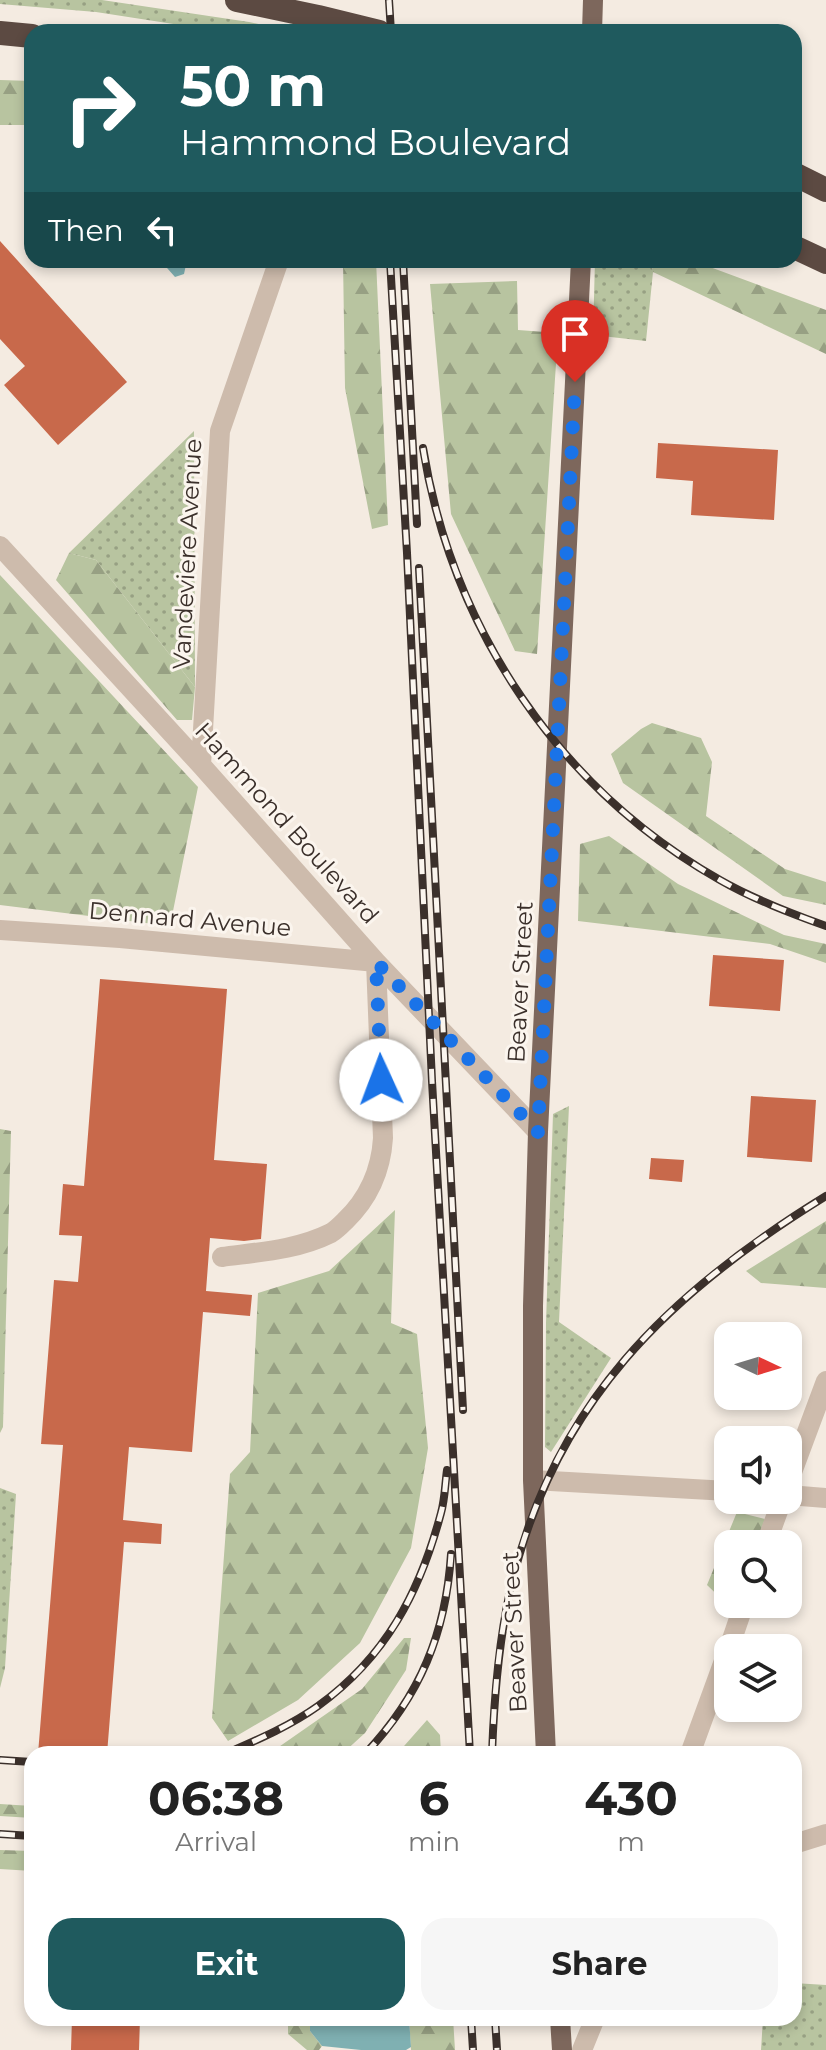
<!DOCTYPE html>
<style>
body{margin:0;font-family:Montserrat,sans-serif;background:#f6f6f6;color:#222;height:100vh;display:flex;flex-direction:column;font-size:30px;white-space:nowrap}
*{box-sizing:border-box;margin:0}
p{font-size:26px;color:#767676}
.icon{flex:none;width:44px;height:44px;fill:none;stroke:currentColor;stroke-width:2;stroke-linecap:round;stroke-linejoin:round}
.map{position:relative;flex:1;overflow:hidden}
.side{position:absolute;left:24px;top:1746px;width:778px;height:280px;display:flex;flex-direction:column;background:#fff;border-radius:24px;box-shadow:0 4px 12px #0003}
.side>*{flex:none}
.top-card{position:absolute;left:24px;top:24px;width:778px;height:244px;border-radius:24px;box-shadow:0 4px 12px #0003;background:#1f5a5e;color:#fff;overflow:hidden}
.needle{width:52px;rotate:94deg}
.buttons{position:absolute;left:714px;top:1322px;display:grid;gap:16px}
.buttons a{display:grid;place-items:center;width:88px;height:88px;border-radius:16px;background:#fff;box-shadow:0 4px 12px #0003;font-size:40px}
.pin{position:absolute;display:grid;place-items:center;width:68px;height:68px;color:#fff;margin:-82px -34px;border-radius:50% 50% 50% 0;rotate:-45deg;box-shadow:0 0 8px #0007}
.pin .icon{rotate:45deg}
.me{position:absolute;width:88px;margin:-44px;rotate:358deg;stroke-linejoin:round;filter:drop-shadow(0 0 6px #0008)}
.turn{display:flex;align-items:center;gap:28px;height:168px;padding:0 24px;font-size:36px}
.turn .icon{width:104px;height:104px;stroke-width:2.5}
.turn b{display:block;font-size:56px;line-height:68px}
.then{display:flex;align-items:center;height:76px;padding:0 24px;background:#0003;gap:16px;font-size:30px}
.eta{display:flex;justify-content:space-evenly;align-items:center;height:136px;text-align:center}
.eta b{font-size:48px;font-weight:700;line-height:56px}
.action{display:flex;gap:16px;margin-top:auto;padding:16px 24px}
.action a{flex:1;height:92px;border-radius:24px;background:#1f5a5e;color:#fff;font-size:32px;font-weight:700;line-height:92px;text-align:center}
.action a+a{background:#f6f6f6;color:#222}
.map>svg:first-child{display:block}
.grass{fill:url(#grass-dots)}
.forest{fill:url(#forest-firs)}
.water{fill:#7fb0b2}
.building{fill:#c8694b}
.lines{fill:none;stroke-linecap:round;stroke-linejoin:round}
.minor{stroke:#cdbbac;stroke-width:20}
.major{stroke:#7d675c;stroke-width:20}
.highway{stroke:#5c4a42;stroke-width:24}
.rail-casing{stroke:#3b302b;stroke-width:8}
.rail{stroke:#fbf5ee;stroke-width:5;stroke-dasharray:15;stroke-linecap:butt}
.route{stroke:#1a73e8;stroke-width:14;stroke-dasharray:0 25.2}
.labels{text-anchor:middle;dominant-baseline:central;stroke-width:6;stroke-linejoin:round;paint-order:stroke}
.street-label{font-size:24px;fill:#3b302b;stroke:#fbf5ee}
</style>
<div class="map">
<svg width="826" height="2050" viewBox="0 0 826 2050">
<defs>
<pattern id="grass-dots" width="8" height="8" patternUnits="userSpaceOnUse" patternTransform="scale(2)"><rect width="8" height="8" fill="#b8c4a0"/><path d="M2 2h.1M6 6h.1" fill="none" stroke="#97a083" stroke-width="1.8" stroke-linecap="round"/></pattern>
<pattern id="forest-firs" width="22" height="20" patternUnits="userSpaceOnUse" patternTransform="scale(2)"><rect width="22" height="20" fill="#b8c4a0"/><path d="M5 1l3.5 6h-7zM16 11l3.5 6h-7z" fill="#97a083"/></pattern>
</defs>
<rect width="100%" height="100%" fill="#f4ebe1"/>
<!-- grass -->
<path class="grass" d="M0,0H102L249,22L295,32H225L96,12L0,4Z
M595,260H651L653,272L646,341L593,335Z
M194,431L195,687L96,560L69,553Z
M569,1106L559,1322L611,1358L551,1452L545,1447L546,1323L553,1114Z
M0,1488L16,1494L5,1668L0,1688Z
M794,1983L826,1985V2050H761L763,2018H794Z"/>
<!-- forest -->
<path class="forest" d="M0,80L32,81V125H0Z
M343,260H376L388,525L372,529L345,388Z
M651,260H691L826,310V354L653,272Z
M517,281L518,330L558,333L537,654L515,651L451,514L430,284Z
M69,553L96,560L195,687L192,720H177L56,580Z
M0,575L198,787L170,926L0,905Z
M652,723L701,738L712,762L706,816L785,869L826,882V905L783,896L623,783L611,754L641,729Z
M609,836L678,884L784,935L826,944V963L770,944L578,921L580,844Z
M0,1129L11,1131L3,1427L0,1433Z
M395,1210L391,1323L417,1334L428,1448L411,1548L360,1643L298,1700L228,1741L212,1718L230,1474L250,1452L258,1293L329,1271Z
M826,1221V1288L761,1283L746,1271Z
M737,1512L765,1519L756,1544H728V1604H735L733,1610L707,1585Z
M404,1638H411L406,1670L365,1733L342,1754H264L273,1751L362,1689Z
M427,1720L440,1735L441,1754H397Z
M0,1804L32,1806V1818L0,1816Z
M0,1850L32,1851V1871L0,1869Z
M288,2018H310V2031L322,2046L319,2050H307L288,2034Z
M409,2018H453L455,2050H411Z"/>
<!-- water -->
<path class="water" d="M160,260H187L184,274L175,277Z
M310,2018H409L411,2047L406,2050H361L322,2046L310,2031Z"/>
<!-- building -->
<path class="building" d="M0,241L127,382L58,445L4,385L25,366L0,339Z
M658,443L778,450L774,520L691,515L693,481L656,478Z
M713,955L784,960L780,1011L709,1006Z
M100,979L227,989L214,1160L267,1164L261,1239L244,1241L210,1238L206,1291L252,1295L250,1316L203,1312L192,1452L129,1447L123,1520L162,1524L161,1544L124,1542L107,1754H38L63,1445L41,1444L54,1280L78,1282L82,1236L59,1235L63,1184L84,1186Z
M751,1096L816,1100L812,1162L747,1157Z
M651,1158L684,1160L682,1182L649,1179Z
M72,2018H140L139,2050H71Z"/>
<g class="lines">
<!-- minor -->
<path class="minor" d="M0,546L201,765L376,962L538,1132
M201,765L220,431L279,260
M0,930L120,938L376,962L383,1138C381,1170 368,1199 345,1221C341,1225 336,1230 331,1233C297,1250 259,1252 222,1257
M533,1480L728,1491
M788,1483L826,1381
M788,1495L826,1498
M766,1544L782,1500
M729,1648L744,1604
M690,1754L728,1650
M794,1844L826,1834
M582,2050L595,2018"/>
<!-- major -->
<path class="major" d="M592,32L593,0
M546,1754L533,1480V1306L538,1132L581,260
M560,2018L562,2050"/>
<!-- highway -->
<path class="highway" d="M237,0L318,17L379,32
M0,33L32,36
M794,174L826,190
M794,247L826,262"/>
<defs>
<path id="rail" d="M389,0L391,32
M390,260L407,553L432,1081L470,1754
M403,260L417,524
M423,448C452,629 559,789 720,880C753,899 790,913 826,926
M419,568L463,1410
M225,1754C257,1740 290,1726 318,1706C386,1657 420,1592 441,1513C445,1499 445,1484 447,1470
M365,1754C420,1696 446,1633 451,1554
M492,1754C494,1699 498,1645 510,1591C552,1405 668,1293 826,1196
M0,1760L32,1762
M0,1834L32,1836
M471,2018L473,2050
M495,2018L497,2050"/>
</defs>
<!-- rail casing -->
<use href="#rail" class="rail-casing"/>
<!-- rail -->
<use href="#rail" class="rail"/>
</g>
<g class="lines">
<!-- route -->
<path class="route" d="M381,1080L376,962L538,1132L575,382"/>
</g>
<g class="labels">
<!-- street labels -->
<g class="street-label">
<text transform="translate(187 554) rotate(-87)">Vandeviere Avenue</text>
<text transform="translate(287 823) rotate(48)">Hammond Boulevard</text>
<text transform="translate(190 919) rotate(5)">Dennard Avenue</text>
<text transform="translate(520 982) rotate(-87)">Beaver Street</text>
<text transform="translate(514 1632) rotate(-93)">Beaver Street</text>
</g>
</g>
</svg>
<div class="buttons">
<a><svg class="needle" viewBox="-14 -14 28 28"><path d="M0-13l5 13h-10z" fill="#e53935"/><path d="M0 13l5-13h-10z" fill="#767676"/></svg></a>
<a><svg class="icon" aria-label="sound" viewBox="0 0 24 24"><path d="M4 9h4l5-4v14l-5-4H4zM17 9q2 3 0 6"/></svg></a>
<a><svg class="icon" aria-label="search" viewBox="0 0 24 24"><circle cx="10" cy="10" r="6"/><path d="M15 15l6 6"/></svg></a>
<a><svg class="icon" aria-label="layers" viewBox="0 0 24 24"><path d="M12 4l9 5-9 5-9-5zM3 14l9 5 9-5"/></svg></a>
</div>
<div class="pin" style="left:575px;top:382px;background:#d93025"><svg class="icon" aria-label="arrive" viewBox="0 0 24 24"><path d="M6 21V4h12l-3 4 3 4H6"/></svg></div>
<svg class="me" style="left:381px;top:1080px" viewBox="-20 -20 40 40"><circle r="19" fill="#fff"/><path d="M0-13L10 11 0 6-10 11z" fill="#1a73e8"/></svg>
<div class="top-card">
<div class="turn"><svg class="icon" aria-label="right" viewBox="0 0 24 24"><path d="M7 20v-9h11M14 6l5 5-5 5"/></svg><div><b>50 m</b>Hammond Boulevard</div></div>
<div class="then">Then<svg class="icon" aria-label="left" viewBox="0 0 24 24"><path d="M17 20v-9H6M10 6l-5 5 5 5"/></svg></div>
</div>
<section class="side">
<div class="eta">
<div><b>06:38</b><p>Arrival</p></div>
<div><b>6</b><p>min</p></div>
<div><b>430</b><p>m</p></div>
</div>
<div class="action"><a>Exit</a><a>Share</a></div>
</section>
</div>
